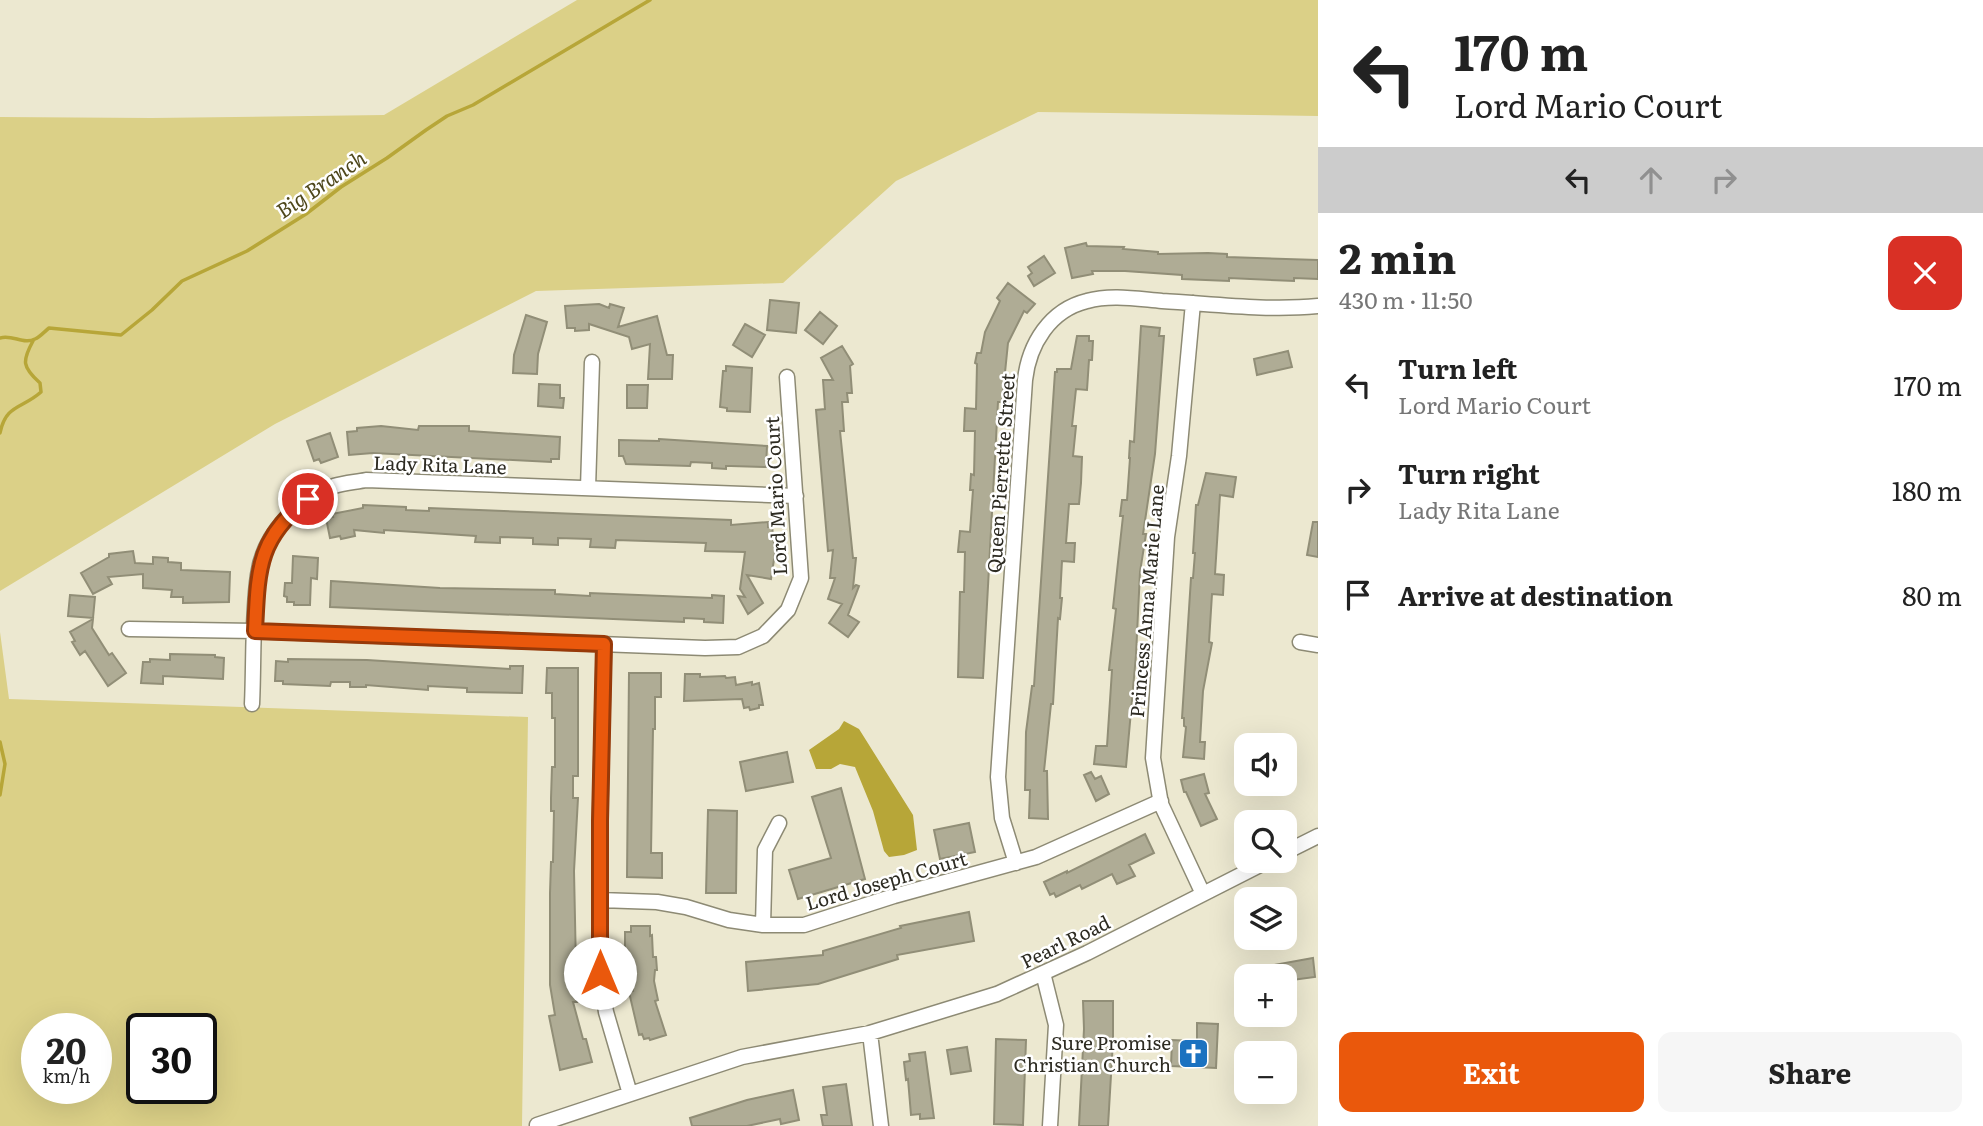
<!DOCTYPE html>
<meta charset="utf-8">
<style>
body{margin:0;font-family:Literata,serif;background:#f6f6f6;color:#222;height:100vh;display:flex;flex-direction:column;font-size:26px;white-space:nowrap}
*{box-sizing:border-box;margin:0}
p{font-size:23px;color:#767676}
.icon{flex:none;width:38px;height:38px;fill:none;stroke:currentColor;stroke-width:2;stroke-linecap:round;stroke-linejoin:round}
.map{position:relative;flex:1;overflow:hidden}
.details{display:flex;flex-direction:column;background:#fff;width:665px}
.details>*{flex:none}
.banner{background:#fff;color:#222;overflow:hidden}
.buttons{position:absolute;left:1234px;top:733px;display:grid;gap:14px}
.buttons a{display:grid;place-items:center;width:63px;height:63px;border-radius:14px;background:#fff;box-shadow:0 7px 28px #0002;font-size:35px}
.speed{position:absolute;left:21px;top:1013px;display:flex;gap:14px;font-size:35px;font-weight:700;text-align:center}
.speed>*{display:grid;place-content:center;width:91px;height:91px;border-radius:50%;background:#fff;box-shadow:0 7px 28px #0002;line-height:1}
.speed small{font-size:18px;font-weight:400}
.speed .limit{border:4px solid #111;border-radius:10px;background:#fff;color:#111}
.pin{position:absolute;display:grid;place-items:center;width:60px;height:60px;color:#fff;margin:-30px;border:4px solid #fff;border-radius:50%;box-shadow:0 2px 7px #0007}
.me{position:absolute;width:77px;margin:-38px;rotate:0deg;stroke-linejoin:round;filter:drop-shadow(0 0 5px #0008)}
.turn{display:flex;align-items:center;gap:24px;height:147px;padding:0 21px;font-size:32px}
.turn .icon{width:91px;height:91px;stroke-width:2.5}
.turn b{display:block;font-size:49px;line-height:60px}
.lanes{display:flex;align-items:center;height:66px;padding:0 21px;background:#0003;justify-content:center;gap:35px;direction:ltr}
.lanes .off{opacity:.35}
.round{display:grid;place-items:center;flex:none;width:74px;height:74px;border-radius:14px;background:#f6f6f6}
.summary{display:flex;align-items:center;justify-content:space-between;height:119px;padding:0 21px}
h1{font-size:42px;font-weight:700;line-height:52px}
.button{display:flex;gap:14px;margin-top:auto;padding:14px 21px}
.button a{flex:1;height:80px;border-radius:14px;background:#ea580c;color:#fff;font-size:28px;font-weight:700;line-height:80px;text-align:center}
.button a+a{background:#f6f6f6;color:#222}
ul{padding:0;list-style:none}
li{display:flex;align-items:center;gap:21px;height:105px;padding:0 21px}
li div{flex:1}
li b{display:block;font-size:26px}
li em{font-style:normal}
main{display:flex;flex:1;min-height:0}
.map>svg:first-child{display:block}
.green{fill:#dbd087;fill-rule:evenodd}
.water{fill:#b7a638}
.lines{fill:none;stroke-linecap:round;stroke-linejoin:round}
.stream{stroke:#b7a638;stroke-width:3.5}
.building{fill:#afac95;stroke:#918e77;stroke-width:2}
.minor-casing{stroke:#8d8a74;stroke-width:17}
.minor{stroke:#fff;stroke-width:14}
.route-casing{stroke:#983908;stroke-width:18}
.route{stroke:#ea580c;stroke-width:12}
.labels{text-anchor:middle;dominant-baseline:central;stroke-width:5;stroke-linejoin:round;paint-order:stroke}
.street-label{font-size:19px;fill:#2d2b22;stroke:#fff}
.poi-label{font-size:19px;fill:#2d2b22;stroke:#fff;text-anchor:end}
.water-label{font-size:21px;font-style:italic;fill:#4e471b;stroke:#fff}
</style>
<main>
<div class="map">
<svg width="1318" height="1126" viewBox="0 0 1318 1126">
<rect width="100%" height="100%" fill="#ece8d0"/>
<!-- green -->
<path class="green" d="M577,0H1318V116L1038,112L896,181L783,283L536,291L275,424L0,591V117L152,118L384,115Z
M0,632L9,699L528,717L522,1126H0ZM37,1029H96V1088H37ZM142,1029H201V1088H142Z"/>
<!-- water -->
<path class="water" d="M844,721L859,729L913,815L917,850L904,855L889,857L884,851L873,811L855,767L840,764L831,769H816L809,750L839,729Z"/>
<g class="lines">
<!-- stream -->
<path class="stream" d="M0,338C12,334 24,345 35,339C40,337 45,331 49,328L121,335L152,310L182,281L247,251L306,214L341,187L387,158L426,130L447,116L473,105L650,0
M0,433C6,404 22,409 41,392L40,383C22,367 22,361 33,341
M0,742L5,764L0,795"/>
</g>
<!-- building -->
<path class="building" d="M1086,243L1087,246L1124,247L1123,249L1158,252V254L1208,253L1227,254V257L1318,260V279L1294,278V281L1229,278V281L1182,279V275L1125,271H1092L1093,274L1072,278L1065,248Z
M1044,256L1055,273L1034,286L1028,276L1032,273L1028,267Z
M1008,283L1035,304L1027,313L1024,311L1008,343L1002,402H998L983,678L958,677L960,592H964L965,552H958L960,531L970,532L973,490H970L971,474L974,475L975,431H964L965,408L976,409L977,364L975,363L977,353H981L985,332L1000,301L997,298Z
M770,300L799,303L796,333L767,330Z
M599,304L609,308L610,304L624,308L618,327L657,316L667,355H673L672,379H648L650,344L632,349L629,337L589,324V330L575,331V328H567L565,306Z
M820,312L837,326L823,344L805,330Z
M526,315L547,322L538,354L537,374L513,373L514,355Z
M745,324L765,335L752,357L733,345Z
M1141,326L1160,328L1159,336H1164L1155,454L1143,534H1146L1140,572L1136,655L1126,767L1094,764L1096,746H1107L1112,670H1109L1116,609L1113,608L1123,516H1120L1122,500H1127L1130,458H1129L1130,441L1134,442Z
M1077,336H1089V341H1093L1092,360H1089L1087,390L1076,389L1072,426H1076L1073,456L1082,457L1081,483L1079,504H1069L1066,543H1075L1074,562L1062,561L1060,598H1062L1060,619L1058,618L1053,704H1051L1044,771H1047L1048,819L1029,818L1030,790H1025L1026,732L1032,686H1034L1055,372H1057V369H1071Z
M842,346L853,364L850,366L852,393H847L848,402H842L844,431H840L853,558H856L853,588L856,585L859,586L848,615L859,622L848,637L829,623L842,604L828,599L835,578H830L833,550L828,551L816,410L825,409L823,380H833L821,358Z
M1288,351L1292,367L1257,375L1254,359Z
M726,366L752,368L750,412L727,411V408L720,407L723,371H726Z
M539,384L560,385V398H564L563,408L538,406Z
M627,385H648L647,408H627Z
M381,426L418,430L419,426H469V431L560,437L559,459H551V462L373,453L349,455L347,432L357,431V428Z
M330,433L338,457L321,463L319,459L314,461L307,441Z
M659,439L767,446L766,467L731,466H726V469L712,468V463L691,462L690,466L626,464L623,456H619V440L659,441Z
M1206,473L1236,477L1233,497L1220,495L1215,574L1224,575L1223,595L1212,594L1209,642L1212,643L1203,691L1200,742H1205L1204,759L1183,757L1186,727L1184,726V718H1182L1191,578H1193L1195,553H1193L1196,505H1198Z
M363,505L406,507V510L429,511V508L731,520V525L768,522V527L772,526L775,553L771,579L747,575L763,603L748,614L738,596L745,597L740,589L745,552L705,551L706,543L616,540L615,548L590,547L591,539L558,538V545L533,544V538L500,537V543L475,542L476,536L384,530V533L354,530L355,536L341,539L340,536L330,538L326,518L333,517L332,514L363,508Z
M1313,522H1318V557L1307,555Z
M133,551L135,563L153,564V557L168,558V562L181,563V570L230,572L229,602L183,603V597H171L172,590L143,588V574L108,577L112,584L93,594L81,573L109,557V554Z
M293,556L318,558L317,579L311,578L310,605H294V602H287V597L284,596L285,583H292Z
M331,581L440,588L555,590V594L590,596V593L712,598V595L724,596L723,623L704,622V619L684,618V622L660,621L330,607Z
M70,595L95,597L93,618L68,616Z
M93,619L92,628L109,655L112,653L126,673L108,686L85,651L80,655L72,642L75,641L70,632Z
M170,654L215,655V657L224,658L223,679L163,676V684L141,683L143,662H150V659L170,660Z
M288,659L367,660L510,669V666H523L522,693L467,692V688L428,686V690L366,685V687H350V682H331L330,686L283,684V681H275L276,661L288,662Z
M547,668H578V776H573V798H578L574,871L576,967L571,966L577,1002H573L583,1039H586L592,1062L560,1070L549,1016L555,1015L550,985V893L551,862H553L554,811H551V798L552,767H555V718H552V693H546Z
M629,673H661V697H655V729H653L651,853H662V878L627,877Z
M685,674H700V677L725,676L726,678L735,677L736,685L752,682V685L759,683L763,705H759V708L750,710L749,707L744,708L742,699L684,701Z
M787,752L793,782L746,791L740,762Z
M1091,772L1095,779L1101,776L1109,794L1096,801L1084,775Z
M1204,774L1209,793L1205,794L1217,819L1201,826L1186,792H1184L1181,780Z
M841,788L865,879L798,899L789,870L831,858L812,797Z
M708,810L737,811L736,893H706Z
M969,823L975,852L940,859L934,830Z
M1145,834L1154,853L1129,865L1135,876L1117,884L1112,874L1082,889L1080,885L1056,897L1054,893L1050,895L1044,882L1067,871V873Z
M969,912L974,941L897,955L898,959L818,984L748,991L746,962L823,955V951L901,928L900,926Z
M631,926H650V936L652,935L653,957H656L657,970H655L654,981L658,1000L655,1001L666,1035L650,1040L649,1038L644,1039L642,1034L639,1035L629,992L633,991L628,951H625V932H631Z
M1313,958L1315,977L1284,981V976H1271L1269,966Z
M1083,1001H1113V1041L1108,1126H1079L1084,1029Z
M1197,1023L1218,1024L1216,1068L1171,1066L1172,1040L1197,1041Z
M996,1039L1026,1040L1023,1125L994,1124Z
M967,1047L971,1071L951,1074L947,1050Z
M925,1052L934,1118L920,1119V1114L911,1115L908,1079L906,1080L904,1062L910,1061L909,1054Z
M846,1084L852,1126H823L821,1115H827L823,1087Z
M793,1090L799,1120L781,1124L780,1119L747,1126H692L690,1118L747,1100Z"/>
<g class="lines">
<defs>
<path id="minor" d="M1193,303L1179,456L1167,537L1153,758L1161,804L1203,894
M588,488L592,362
M129,629L255,631L705,648L738,647L763,636L788,610L801,578L787,377
M1300,642L1318,645
M604,644L600,821V973L606,1012L630,1094
M252,704C254,662 252,616 258,575C263,535 297,499 334,486C344,483 356,482 366,480L796,496
M1284,853L1318,836
M1016,863L1002,818L998,777L1025,380C1029,344 1050,310 1087,301C1111,294 1138,299 1162,301C1214,304 1267,311 1318,306
M600,900L657,902L686,907L729,920L763,925H804L894,896L1036,857L1161,801
M763,925L765,850L779,823
M1043,973L1056,1025L1050,1126
M537,1125L742,1057L870,1033
M881,1126L870,1033L997,994L1087,953L1268,861"/>
</defs>
<!-- minor casing -->
<use href="#minor" class="minor-casing"/>
<!-- minor -->
<use href="#minor" class="minor"/>
</g>
<g class="lines">
<defs>
<path id="route" d="M308,499C257,538 258,571 255,631L604,644L600,821V973"/>
</defs>
<!-- route casing -->
<use href="#route" class="route-casing"/>
<!-- route -->
<use href="#route" class="route"/>
</g>
<!-- icons -->
<defs>
<symbol id="church-square" viewBox="-11 -11 22 22"><rect x="-9" y="-9" width="18" height="18" rx="4" fill="#1b72c0" stroke="#fff"/><path d="M-1.2-6h2.4v3.5h3.3v2.4h-3.3V6h-2.4V-.1h-3.3v-2.4h3.3Z" fill="#fff"/></symbol>
</defs>
<g fill-rule="evenodd">
<use href="#church-square" x="1176" y="1036" width="35" height="35"/>
</g>
<g class="labels">
<!-- street labels -->
<g class="street-label">
<text transform="translate(440 464) rotate(2)">Lady Rita Lane</text>
<text transform="translate(1000 473) rotate(-86)">Queen Pierrette Street</text>
<text transform="translate(775 496) rotate(-93)">Lord Mario Court</text>
<text transform="translate(1146 601) rotate(-85)">Princess Anna Marie Lane</text>
<text transform="translate(886 880) rotate(-16)">Lord Joseph Court</text>
<text transform="translate(1065 941) rotate(-26)">Pearl Road</text>
</g>
<!-- poi labels -->
<g class="poi-label">
<text x="1171" y="1042">Sure Promise<tspan x="1171" dy="22">Christian Church</tspan></text>
</g>
<!-- water labels -->
<g class="water-label">
<text transform="translate(320 183) rotate(-34)">Big Branch</text>
</g>
</g>
</svg>
<div class="buttons">
<a><svg class="icon" aria-label="sound" viewBox="0 0 24 24"><path d="M4 9h4l5-4v14l-5-4H4zM17 9q2 3 0 6"/></svg></a>
<a><svg class="icon" aria-label="search" viewBox="0 0 24 24"><circle cx="10" cy="10" r="6"/><path d="M15 15l6 6"/></svg></a>
<a><svg class="icon" aria-label="layers" viewBox="0 0 24 24"><path d="M12 4l9 5-9 5-9-5zM3 14l9 5 9-5"/></svg></a>
<a>+</a>
<a>−</a>
</div>
<div class="speed"><div>20<small>km/h</small></div><div class="limit">30</div></div>
<div class="pin" style="left:308px;top:499px;background:#d93025"><svg class="icon" aria-label="arrive" viewBox="0 0 24 24"><path d="M6 21V4h12l-3 4 3 4H6"/></svg></div>
<svg class="me" style="left:600px;top:973px" viewBox="-20 -20 40 40"><circle r="19" fill="#fff"/><path d="M0-13L10 11 0 6-10 11z" fill="#ea580c"/></svg>
</div>
<section class="details">
<div class="banner">
<div class="turn"><svg class="icon" aria-label="left" viewBox="0 0 24 24"><path d="M17 20v-9H6M10 6l-5 5 5 5"/></svg><div><b>170 m</b>Lord Mario Court</div></div>
<div class="lanes"><svg class="icon" aria-label="left" viewBox="0 0 24 24"><path d="M17 20v-9H6M10 6l-5 5 5 5"/></svg><svg class="icon off" aria-label="ahead" viewBox="0 0 24 24"><path d="M12 20V5M6 11l6-6 6 6"/></svg><svg class="icon off" aria-label="right" viewBox="0 0 24 24"><path d="M7 20v-9h11M14 6l5 5-5 5"/></svg></div>
</div>
<div class="summary"><div><h1>2 min</h1><p>430 m · 11:50</p></div><a class="round" style="background:#d93025;color:#fff"><svg class="icon" aria-label="close" viewBox="0 0 24 24"><path d="M6 6l12 12M18 6L6 18"/></svg></a></div>
<ul>
<li><svg class="icon" aria-label="left" viewBox="0 0 24 24"><path d="M17 20v-9H6M10 6l-5 5 5 5"/></svg><div><b>Turn left</b><p>Lord Mario Court</p></div><em>170 m</em></li>
<li><svg class="icon" aria-label="right" viewBox="0 0 24 24"><path d="M7 20v-9h11M14 6l5 5-5 5"/></svg><div><b>Turn right</b><p>Lady Rita Lane</p></div><em>180 m</em></li>
<li><svg class="icon" aria-label="arrive" viewBox="0 0 24 24"><path d="M6 21V4h12l-3 4 3 4H6"/></svg><div><b>Arrive at destination</b></div><em>80 m</em></li>
</ul>
<div class="button"><a>Exit</a><a>Share</a></div>
</section>
</main>
